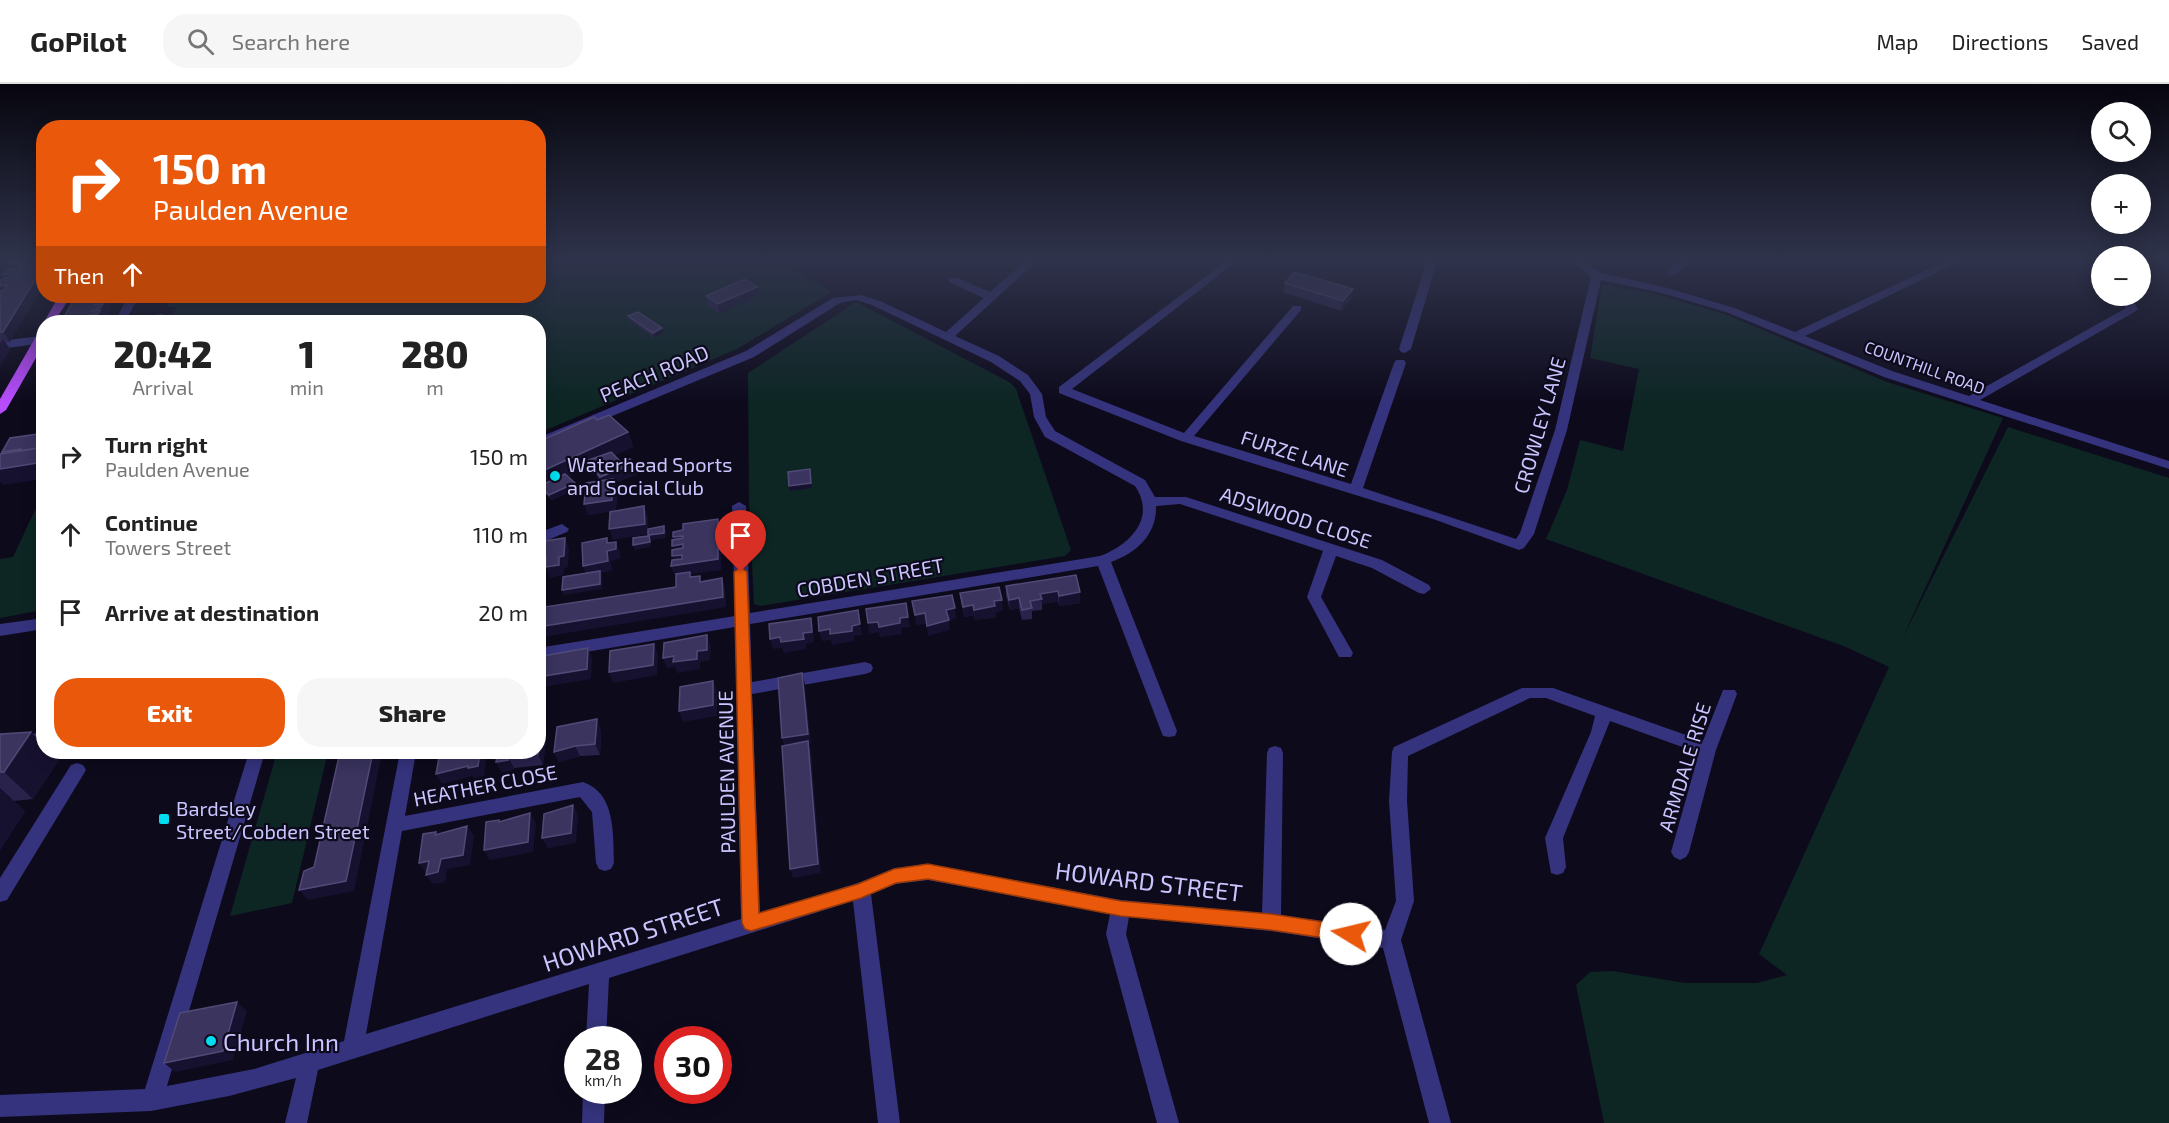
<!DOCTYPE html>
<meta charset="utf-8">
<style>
body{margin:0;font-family:"Exo 2",sans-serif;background:#f6f6f6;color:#222;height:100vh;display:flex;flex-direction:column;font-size:22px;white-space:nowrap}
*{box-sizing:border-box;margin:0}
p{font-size:20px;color:#767676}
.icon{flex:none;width:33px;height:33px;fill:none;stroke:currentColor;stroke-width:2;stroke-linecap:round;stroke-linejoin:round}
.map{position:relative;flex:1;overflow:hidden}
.side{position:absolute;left:36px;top:231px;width:510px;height:444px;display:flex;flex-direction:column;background:#fff;border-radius:24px;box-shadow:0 3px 15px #0003}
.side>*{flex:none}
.banner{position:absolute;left:36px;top:36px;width:510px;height:183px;border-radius:24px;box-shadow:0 3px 15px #0003;background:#ea580c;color:#fff;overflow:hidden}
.controls{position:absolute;left:2091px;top:18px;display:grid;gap:12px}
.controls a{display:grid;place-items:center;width:60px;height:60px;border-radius:50%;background:#fff;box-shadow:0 3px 15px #0003;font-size:30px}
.speed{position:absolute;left:564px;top:942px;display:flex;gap:12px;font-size:30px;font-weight:700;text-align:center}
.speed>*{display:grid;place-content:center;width:78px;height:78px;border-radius:50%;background:#fff;box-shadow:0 3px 15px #0003;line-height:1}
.speed small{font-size:15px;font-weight:400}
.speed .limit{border:9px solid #d22;background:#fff;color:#111}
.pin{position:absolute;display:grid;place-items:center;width:51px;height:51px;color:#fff;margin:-62px -26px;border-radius:50% 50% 50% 0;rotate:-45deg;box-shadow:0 0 6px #0007}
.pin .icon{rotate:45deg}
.me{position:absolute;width:66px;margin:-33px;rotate:279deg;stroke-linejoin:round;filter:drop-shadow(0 0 4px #0008)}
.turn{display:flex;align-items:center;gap:21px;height:126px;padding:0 18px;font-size:27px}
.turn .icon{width:78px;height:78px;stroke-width:2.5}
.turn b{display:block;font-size:42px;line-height:51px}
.then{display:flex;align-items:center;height:57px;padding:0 18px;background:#0003;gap:12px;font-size:22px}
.eta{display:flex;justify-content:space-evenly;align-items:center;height:102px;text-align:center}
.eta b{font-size:36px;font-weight:800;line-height:42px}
.button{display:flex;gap:12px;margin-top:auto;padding:12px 18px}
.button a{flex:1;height:69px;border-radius:24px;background:#ea580c;color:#fff;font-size:24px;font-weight:800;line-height:69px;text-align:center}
.button a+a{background:#f6f6f6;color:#222}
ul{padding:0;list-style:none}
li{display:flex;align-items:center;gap:18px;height:78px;padding:0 18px}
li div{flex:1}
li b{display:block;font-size:22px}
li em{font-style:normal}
header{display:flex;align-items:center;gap:36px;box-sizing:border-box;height:84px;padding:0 30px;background:#fff;border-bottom:2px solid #e0e0e0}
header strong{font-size:28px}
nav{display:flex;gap:33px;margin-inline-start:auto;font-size:21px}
.search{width:420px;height:54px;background:#f6f6f6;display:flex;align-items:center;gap:15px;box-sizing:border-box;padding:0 21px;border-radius:24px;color:#767676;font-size:22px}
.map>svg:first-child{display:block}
.green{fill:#0d2624}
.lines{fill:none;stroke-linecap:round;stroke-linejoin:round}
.minor{fill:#35337d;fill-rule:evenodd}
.major{fill:#b84cff;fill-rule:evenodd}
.wall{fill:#29224b}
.shaded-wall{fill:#171130}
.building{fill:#3a345e;stroke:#514a77;stroke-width:1.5}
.route{fill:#ea580c;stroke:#983908;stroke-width:1.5}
.poi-dot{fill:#00ddf0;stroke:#0d0a1c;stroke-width:2}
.labels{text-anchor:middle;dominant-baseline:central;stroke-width:4.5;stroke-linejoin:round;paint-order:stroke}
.far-street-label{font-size:16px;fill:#cac5ff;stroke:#0d0a1c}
.street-label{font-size:20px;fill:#cac5ff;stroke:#0d0a1c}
.poi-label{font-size:20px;fill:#cac5ff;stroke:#0d0a1c;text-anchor:start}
.near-street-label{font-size:24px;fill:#cac5ff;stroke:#0d0a1c}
.near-poi-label{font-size:24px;fill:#cac5ff;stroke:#0d0a1c;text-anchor:start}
</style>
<header>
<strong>GoPilot</strong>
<div class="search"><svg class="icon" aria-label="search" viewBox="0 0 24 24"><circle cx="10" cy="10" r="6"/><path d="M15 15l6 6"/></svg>Search here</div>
<nav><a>Map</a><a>Directions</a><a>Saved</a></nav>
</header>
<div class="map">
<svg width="2169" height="1039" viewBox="0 0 2169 1039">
<rect width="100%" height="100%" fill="#0d0a1c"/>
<!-- green -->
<path class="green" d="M539,174H773L832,208L737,265L539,349L538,238H163L170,235L177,223H167L173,212H538Z
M1602,201L1651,209L1722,229L1887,298L2003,334L1902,555L2008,343L2169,394V1039H1604L1576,901L1590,888L1613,887L1685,899H1757L1787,891L1759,870L1889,583L1846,563L1546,455L1567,406L1580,356L1623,367L1639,285L1590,274Z
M856,218L1011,299L1016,305L1071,466L1065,472L760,522L754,520L749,417L748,289Z
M43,409V526L0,534V475L13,473Z
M277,668H328L292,819L230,832Z"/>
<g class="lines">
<!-- minor -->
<path class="minor" d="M903,174H915L918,177L913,180Z
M1029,174H1040L955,252L999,272L1028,291L1042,310L1046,333L1055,347L1145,396L1155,413H1186L1382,476L1429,501L1431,505L1424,510L1419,509L1372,484L1336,472L1321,513L1353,569L1351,573H1339L1307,513L1323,467L1180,420L1156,422C1157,451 1136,469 1111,478L1177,647L1175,652L1169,653L1163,652L1161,647L1098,482L750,540L752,598L865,578L871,580L873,584L871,588L865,590L752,610L760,829L858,799L895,784L928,780L1121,816L1262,829L1267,669L1269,664L1275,662L1281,664L1283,669L1281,831L1385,846L1396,817L1389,717L1392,668L1394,663L1522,604H1553L1703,657L1723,606H1735L1737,610L1716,666L1689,768L1686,773L1680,776L1674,773L1671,768L1699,669L1610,637L1563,754L1566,783L1563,789L1557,791L1551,789L1545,754L1591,648L1595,632L1546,614H1530L1408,672L1407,717L1414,817L1401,856L1451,1039H1429L1383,864L1271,847L1129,833L1126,850L1179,1039H1157L1106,850L1110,830L928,796L896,800L871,810L900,1039H878L853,817L609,894L606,956H586L589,900L318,986L307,1039H285L296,994L229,1012L151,1027L0,1033V1011L145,1005L249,668H265L167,1002L254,985L344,957L400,668H416L405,732L583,698C616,709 613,751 614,779L611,785L605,787L599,785L596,779L592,728L580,713L402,747L366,950L741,835L735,543L538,576V564L735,532L732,422L739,418L746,422L750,529L1100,472C1129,461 1157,435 1135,402L1045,353L1034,333L1030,310L1020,297L991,278L872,221L856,216L840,219L754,273L538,363V354L746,267L833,214L861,211L880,217L946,248L984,214L949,198V194H957L990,208Z
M1230,174H1241L1072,305L1184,349L1293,222H1301V226L1194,352L1351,400L1394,279L1396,276H1404L1406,279L1363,404L1516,455L1520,449L1555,346L1591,193L1568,174H1579L1601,189L1668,204L1734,224L1795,248L1952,174H1964L1963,176L1805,252L1892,287L1969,312L2126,224L2120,212H2131L2138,225L2136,227L1980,316L2169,377V385L1884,293L1726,228L1662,209L1601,196L1567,346L1534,450L1524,464L1519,466L1433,435L1181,357L1059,309V303Z
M1428,174H1438L1411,265L1405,269L1401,268L1399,265Z
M1685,174H1696L1675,191H1667V187Z
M128,212H139L125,238H115Z
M40,252L44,253V259L0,265V257Z
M562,440L569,445L567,448L538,460V449Z
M44,534V545L0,552V540Z
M44,648V661L0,669V655Z
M77,679L83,681L86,686L83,691L7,816L0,818V794L71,681Z
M583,1006H605L604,1039H582Z"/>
<!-- major -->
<path class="major" d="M59,212H71L54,238H44Z
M44,246V260L6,326L0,330V315L38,249Z"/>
</g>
<!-- wall -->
<path class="wall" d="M44,174L10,258H5L10,265L0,282V196L4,194L12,184L11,177L1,178L0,177Z
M1285,199L1351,215L1341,227L1283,208Z
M757,203L759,212L720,230L708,222L706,212Z
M628,232L663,249L654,254L630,237Z
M597,336L628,348L633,363L614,371L621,378L637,390L615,399L617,405L616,426L588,431L600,397L591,382L568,393L575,399L577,404L552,416L542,406L538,407V358Z
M1006,502L1080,508V519L1059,522L1058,517L1042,520V526L1032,527V535L1022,536L1019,524L1010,526L1006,512Z
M960,509L1003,526L996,528V533L975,536L974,531L964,533Z
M540,645L546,655L543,681L514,684L513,686L502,688L496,678Z
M601,646L600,671L580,672L559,678L554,668Z
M0,650L59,676L33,715L14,717L25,727L0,766Z"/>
<!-- shaded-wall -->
<path class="shaded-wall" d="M0,174H18L16,176L1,178Z
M21,178L16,189L9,180Z
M44,181V201L10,258L3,248Z
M13,189L9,200L2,191Z
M7,201L0,211V202Z
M757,203L759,212L720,230L718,220Z
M1353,205L1351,215L1341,227L1343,217Z
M103,212H119L116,216L117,218L115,221L110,222L112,224L110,227L108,228L109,230L107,233L105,234L106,236L105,238H86L99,213Z
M161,231L164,236L163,238H150Z
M662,244L663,249L654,254L653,249Z
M3,255L10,265L0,282V260Z
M628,348L633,363L593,382L589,376L591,382L543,405L540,402L542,406L538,407V389Z
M21,365L25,370L6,373L2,368Z
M44,367V395L3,401L0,397V385Z
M633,380L637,390L615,399L617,405L616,426L588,431L584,420L603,403L600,393Z
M810,385L812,404L790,407L789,402Z
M575,399L577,404L552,416L549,411Z
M644,422L648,433V450L613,456L609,445Z
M718,435L721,446V486L691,490L693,498L690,493V490L675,492L671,482L675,481L672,472H676L672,462L676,461L673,453L683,452Z
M664,442L666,447V454L651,456V463L635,466L633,461Z
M565,454L569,464L568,483L564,484L563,491L550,494L547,486L538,488V477L559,473Z
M607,454L611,464L616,458L620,468V475L611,477L612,487L601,489L602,492V505L564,511L562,506L587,492L583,482L607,459Z
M722,494L725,504L726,523L542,553L538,545V543Z
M1058,507V517L1042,520L1040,510Z
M1080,508V519L1059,522V512Z
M1019,514V524L1010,526L1009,516Z
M1002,516L1003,526L996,528V533L975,536L974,526L994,517Z
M973,521L974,531L964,533L963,523Z
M955,524L956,535L949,536L950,546L928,552L927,542L946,526Z
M858,526L862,551L854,552V557L832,561L831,556L822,557L819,547L852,542Z
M925,529L926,540L916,541L915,531Z
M908,533L910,543L901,544L902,550L880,553L879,548L869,550L868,539Z
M811,534L813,544L814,558L806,560V565L784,569L782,564L773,565L770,555L803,549Z
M707,551L711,562L710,576L700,578V585L677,589L675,583L667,584L663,574L697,567Z
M654,560L658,571L657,591L613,599L609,588Z
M588,564L592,575L591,595L538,604V593Z
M802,589L805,600L811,660H809L811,667L821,789L793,794L790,785L785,665L782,654Z
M713,597L717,607V632L683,638L679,627Z
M597,635L601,646L600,671L595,660Z
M540,645L546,655L543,681L538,670Z
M31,648L44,661V668H50L59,676L33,715L4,688Z
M575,662L580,672L559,678L554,668Z
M373,668H381L382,669L354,807L308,816L299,806L346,797Z
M480,668H487L484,692L474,694L472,692L442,700L436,690Z
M508,673L514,684L513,686L502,688L496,678Z
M0,704L25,727L0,766Z
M573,721L578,731L576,759L548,764L542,754Z
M530,729L536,739L533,768L490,776L484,766Z
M467,742L474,752L470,781L447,785L445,798L433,800L426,791L441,775Z
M429,777L436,787L426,789L419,779Z
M237,918L247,927L233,976L175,988L164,979Z"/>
<!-- building -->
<path class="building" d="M13,174H44V181L3,248H0V207L4,206L7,201L0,202V196L12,192L13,189L2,191L6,185L18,184L21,178L9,180Z
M1294,188L1353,205L1343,217L1285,199Z
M745,195L757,203L718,220L706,212Z
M76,212H109L99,213L98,215L105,214L104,218L96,219L95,221L103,220L101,223L91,227L100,226L98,230L90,231L86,238H61Z
M638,228L662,244L653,249L628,232Z
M161,231L158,237L141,238L143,234Z
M609,331L628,348L538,389V358L594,333L597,336Z
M44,349V363L20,367L21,365L2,368L10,354Z
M44,363V367L37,379L0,385V370Z
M611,368L621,378L630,375L633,380L600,393L589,376Z
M810,385L811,399L789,402L788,388Z
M565,390L575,399L549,411L540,402Z
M613,395L612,416L584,420L586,399Z
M644,422L645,440L609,445L610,428Z
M718,435V475L671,482L672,476L682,475V471L672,472V466L683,464V460L672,462V456L683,454V452L673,453V448L683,446V440Z
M664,442V449L649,451L650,458L633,461V454L648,452V445Z
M565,454L564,472L559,473V481L546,483V475L538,477V458Z
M607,454V459L616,458V465L607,467L608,477L583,482L582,459Z
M600,487V500L562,506L563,493Z
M690,488V493L700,492V498L722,494L723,513L538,543V518L545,517V523L676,503V490Z
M1076,491L1080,508L1059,512L1058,507L1040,510L1042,515L1030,517L1032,524L1022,526L1019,514L1009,516L1006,502Z
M999,503L1002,516L994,517L995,522L974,526L973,521L963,523L960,509Z
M952,511L955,524L946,526L949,536L927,542L925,529L915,531L912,517Z
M906,519L908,533L900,534V539L879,543L878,538L868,539L866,525Z
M858,526L860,540L852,542V547L830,550V545L819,547L818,533Z
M811,534L812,548L803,549L804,555L781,558L780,553L770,555L769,540Z
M707,551V566L697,567V575L673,578L674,572L663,574L664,559Z
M654,560L653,581L609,588L610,567Z
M588,564L587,585L538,593V573Z
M802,589L808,650L782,654L778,594Z
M713,597V621L679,627L680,603Z
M597,635L595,660L575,662L554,668L557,643Z
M538,645H540L538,666Z
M31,648L4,688H0V650Z
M808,657L818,780L790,785L782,662Z
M340,668H373L346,797L299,806L304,787L314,783Z
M440,668H480L478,682L468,684V682L436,690Z
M498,668H538V670L508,673V676L496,678Z
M573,721L571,749L542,754L544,730Z
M530,729L528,758L484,766L486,738L499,736V738Z
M467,742L463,771L441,775L438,788L426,791L429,777L419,779L423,750L436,748L435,751Z
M237,918L223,967L164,979L180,929Z"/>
<!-- sky -->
<linearGradient id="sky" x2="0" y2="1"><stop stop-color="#07060f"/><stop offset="0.55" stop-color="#2f334b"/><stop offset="1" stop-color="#2f334b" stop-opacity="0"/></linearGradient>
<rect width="2169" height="319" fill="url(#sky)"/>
<!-- route -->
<path class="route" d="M741,483L747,488L759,829L858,800L894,785L928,780L1121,817L1271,830L1351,842L1357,845L1360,850L1357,856L1351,858L1271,846L1121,832L928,795L896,799L861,814L751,847L745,845L742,839L734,488Z"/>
<!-- markers -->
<g class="poi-dot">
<circle cx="555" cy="392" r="6"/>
<rect x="158" y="729" width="12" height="12" rx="3"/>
<circle cx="211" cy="957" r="6"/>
</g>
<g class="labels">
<!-- far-street labels -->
<g class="far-street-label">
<text transform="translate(1925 283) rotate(20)">COUNTHILL ROAD</text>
</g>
<!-- street labels -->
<g class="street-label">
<text transform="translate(654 289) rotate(-23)">PEACH ROAD</text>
<text transform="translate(1539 341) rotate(-74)">CROWLEY LANE</text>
<text transform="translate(1295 369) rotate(18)">FURZE LANE</text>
<text transform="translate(1296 433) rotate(18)">ADSWOOD CLOSE</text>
<text transform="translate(870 493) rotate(-10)">COBDEN STREET</text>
<text transform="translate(1684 683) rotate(-73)">ARMDALE RISE</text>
<text transform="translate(726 688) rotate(-91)">PAULDEN AVENUE</text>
<text transform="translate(485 701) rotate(-11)">HEATHER CLOSE</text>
</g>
<!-- poi labels -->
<g class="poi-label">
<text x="567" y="380">Waterhead Sports<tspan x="567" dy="23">and Social Club</tspan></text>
<text x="176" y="724">Bardsley<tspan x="176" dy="23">Street/Cobden Street</tspan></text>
</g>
<!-- near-street labels -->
<g class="near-street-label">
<text transform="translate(1149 797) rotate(7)">HOWARD STREET</text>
<text transform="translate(633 850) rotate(-18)">HOWARD STREET</text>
</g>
<!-- near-poi labels -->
<g class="near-poi-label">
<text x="223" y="957">Church Inn</text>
</g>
</g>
</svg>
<div class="controls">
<a><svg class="icon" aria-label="search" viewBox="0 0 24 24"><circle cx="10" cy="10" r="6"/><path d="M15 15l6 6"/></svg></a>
<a>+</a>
<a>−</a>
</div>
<div class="speed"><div>28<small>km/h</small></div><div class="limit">30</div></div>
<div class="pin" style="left:741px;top:488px;background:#d93025"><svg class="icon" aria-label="arrive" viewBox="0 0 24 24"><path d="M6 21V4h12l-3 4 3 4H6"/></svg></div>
<svg class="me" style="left:1351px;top:850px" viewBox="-20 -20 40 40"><circle r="19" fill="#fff"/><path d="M0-13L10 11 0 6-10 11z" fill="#ea580c"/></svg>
<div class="banner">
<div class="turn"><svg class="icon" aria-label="right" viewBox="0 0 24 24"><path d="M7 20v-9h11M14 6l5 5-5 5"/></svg><div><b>150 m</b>Paulden Avenue</div></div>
<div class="then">Then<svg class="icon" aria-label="ahead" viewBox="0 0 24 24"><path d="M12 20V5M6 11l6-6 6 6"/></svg></div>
</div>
<section class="side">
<div class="eta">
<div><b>20:42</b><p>Arrival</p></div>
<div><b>1</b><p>min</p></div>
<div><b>280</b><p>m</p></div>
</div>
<ul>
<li><svg class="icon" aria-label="right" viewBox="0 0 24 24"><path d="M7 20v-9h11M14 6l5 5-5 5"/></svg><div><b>Turn right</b><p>Paulden Avenue</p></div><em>150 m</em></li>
<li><svg class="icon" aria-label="ahead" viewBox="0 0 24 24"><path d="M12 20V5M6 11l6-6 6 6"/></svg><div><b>Continue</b><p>Towers Street</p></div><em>110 m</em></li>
<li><svg class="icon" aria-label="arrive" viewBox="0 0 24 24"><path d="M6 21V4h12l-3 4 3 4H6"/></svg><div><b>Arrive at destination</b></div><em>20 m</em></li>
</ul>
<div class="button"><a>Exit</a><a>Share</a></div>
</section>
</div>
